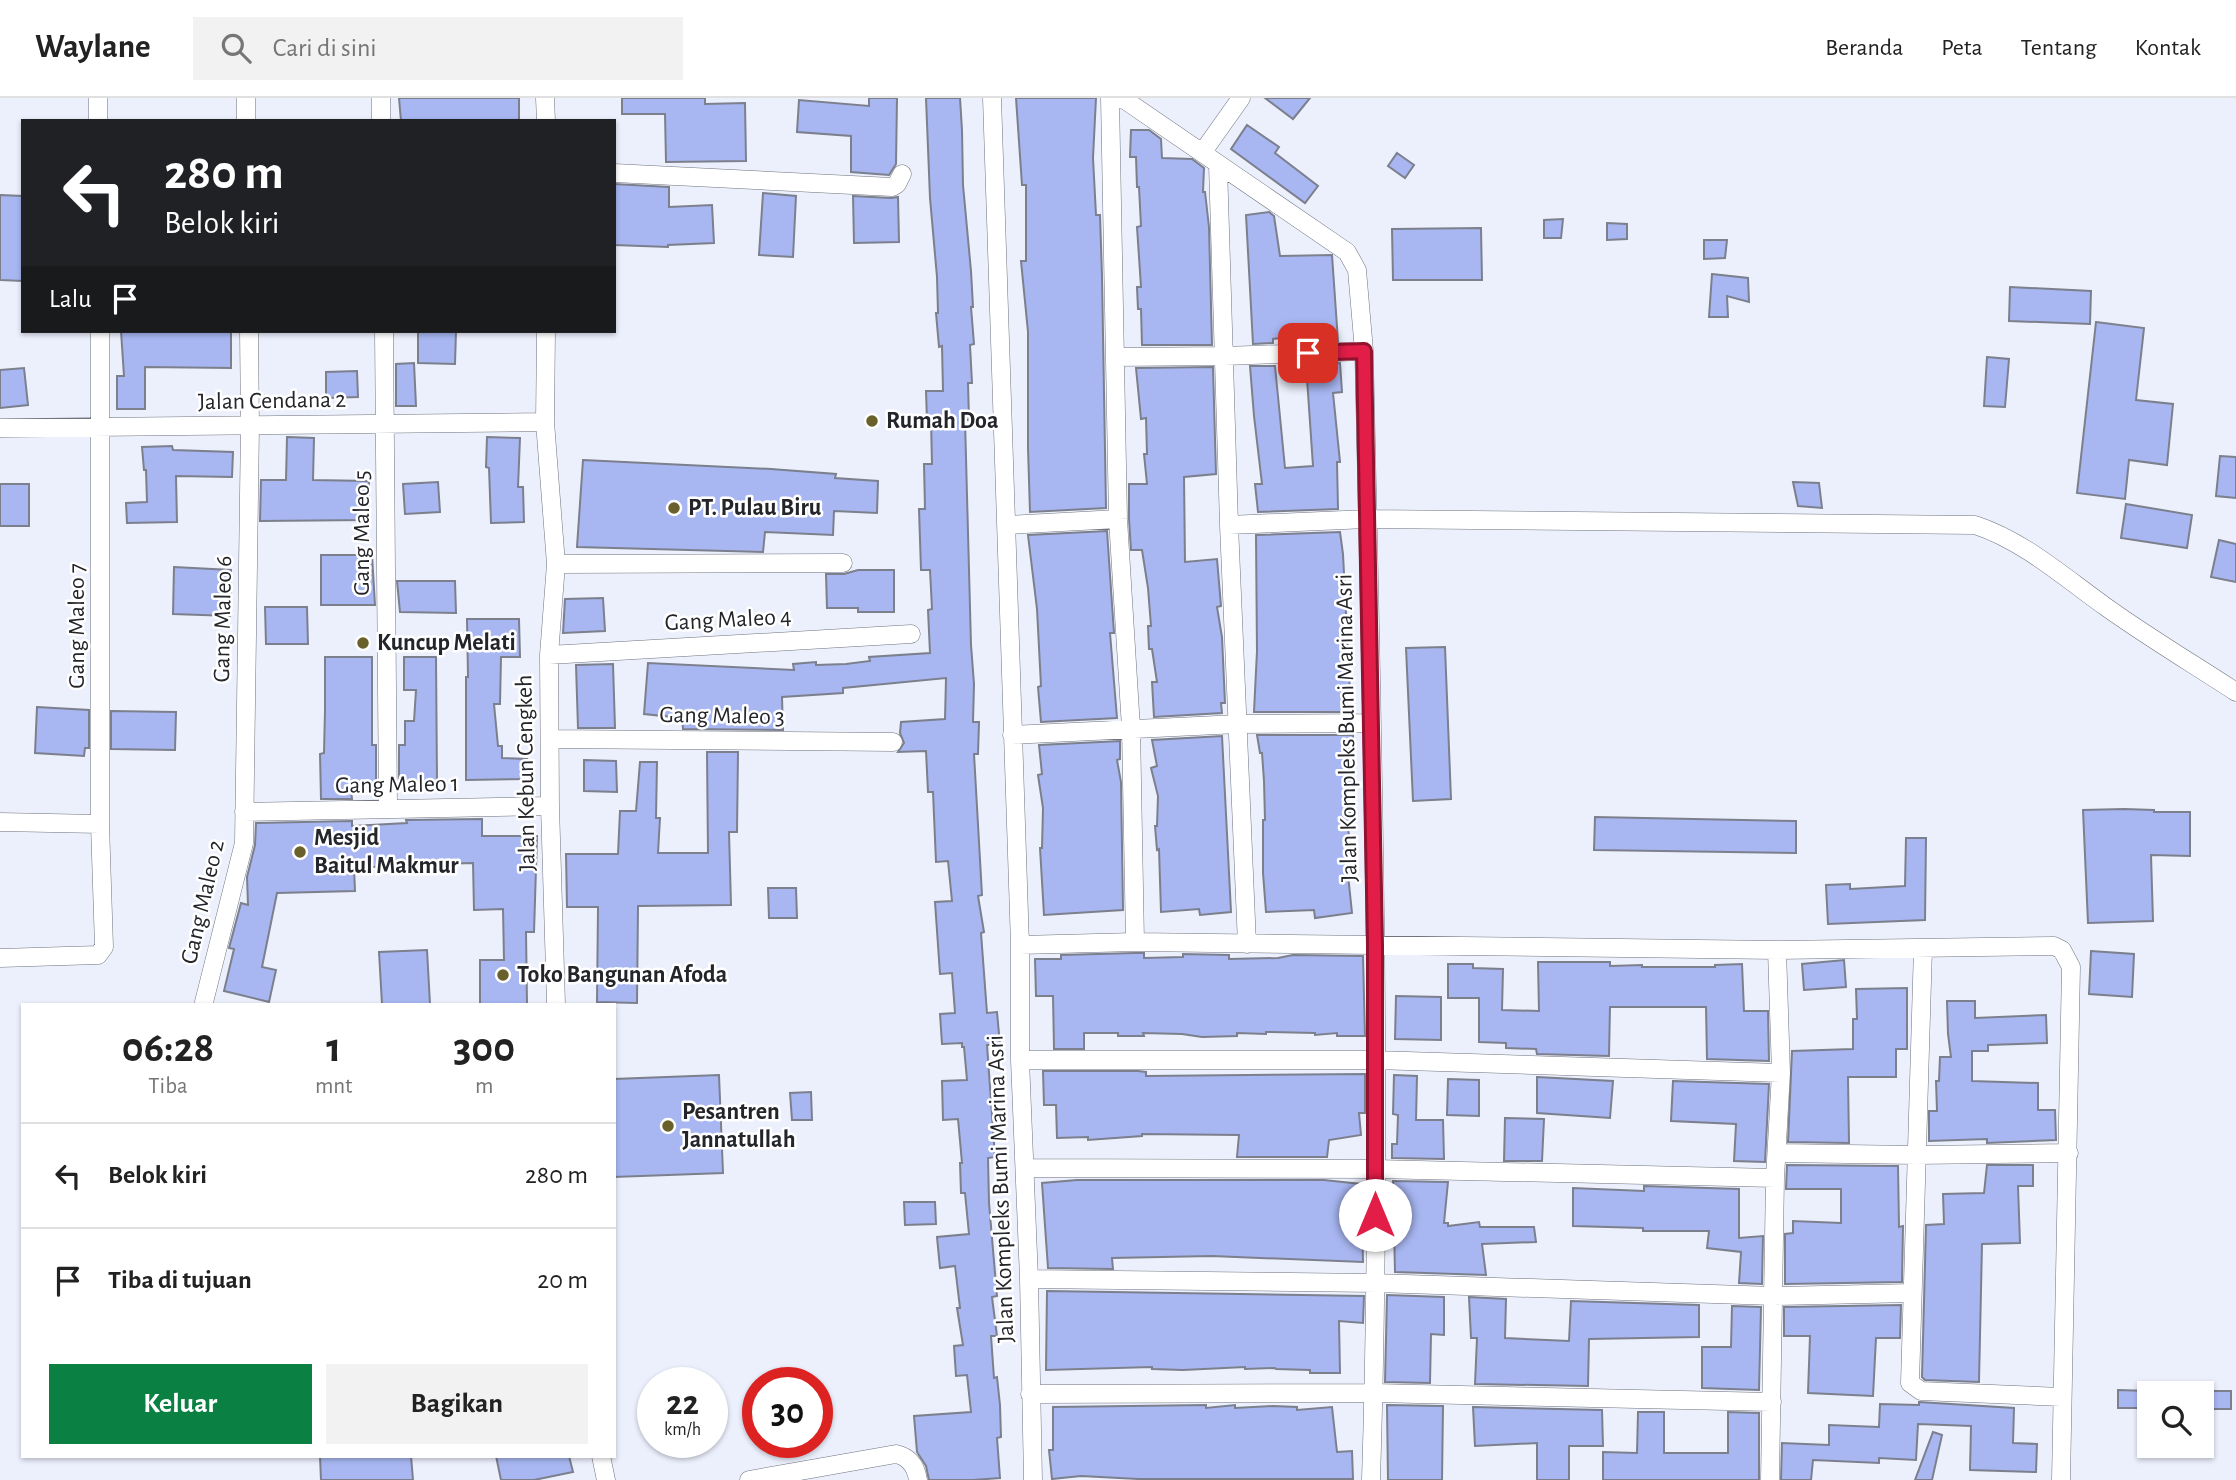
<!DOCTYPE html>
<html lang="id">
<style>
body{margin:0;font-family:"Alegreya Sans",sans-serif;background:#f2f2f2;color:#222;height:100vh;display:flex;flex-direction:column;font-size:26px;white-space:nowrap}
*{box-sizing:border-box;margin:0}
p{font-size:23px;color:#767676}
.icon{flex:none;width:38px;height:38px;fill:none;stroke:currentColor;stroke-width:2;stroke-linecap:round;stroke-linejoin:round}
.map{position:relative;flex:1;overflow:hidden}
.side{position:absolute;left:21px;top:905px;width:595px;height:455px;display:flex;flex-direction:column;background:#fff;border-radius:0px;box-shadow:0 2px 5px #0004}
.side>*{flex:none}
.guide{position:absolute;left:21px;top:21px;width:595px;height:214px;border-radius:0px;box-shadow:0 2px 5px #0004;background:#202124;color:#fff;overflow:hidden}
.controls{position:absolute;left:2137px;top:1283px;display:grid;gap:14px}
.controls a{display:grid;place-items:center;width:77px;height:77px;border-radius:0px;background:#fff;box-shadow:0 2px 5px #0004;font-size:35px}
.speed{position:absolute;left:637px;top:1269px;display:flex;gap:14px;font-size:35px;font-weight:700;text-align:center}
.speed>*{display:grid;place-content:center;width:91px;height:91px;border-radius:50%;background:#fff;box-shadow:0 2px 5px #0004;line-height:1}
.speed small{font-size:18px;font-weight:400}
.speed .limit{border:10px solid #d22;background:#fff;color:#111}
.pin{position:absolute;display:grid;place-items:center;width:60px;height:60px;color:#fff;margin:-30px;border-radius:14px;box-shadow:0 4px 10px #0006}
.me{position:absolute;width:77px;margin:-38px;rotate:0deg;stroke-linejoin:round;filter:drop-shadow(0 0 5px #0008)}
.turn{display:flex;align-items:center;gap:24px;height:147px;padding:0 28px;font-size:32px}
.turn .icon{width:91px;height:91px;stroke-width:2.5}
.turn b{display:block;font-size:49px;line-height:60px}
.then{display:flex;align-items:center;height:66px;padding:0 28px;background:#0003;gap:14px;font-size:26px}
.eta{display:flex;justify-content:space-evenly;align-items:center;height:119px;text-align:center}
.eta b{font-size:42px;font-weight:600;line-height:49px}
.cta{display:flex;gap:14px;margin-top:auto;padding:14px 28px}
.cta a{flex:1;height:80px;border-radius:0px;background:#0b8043;color:#fff;font-size:28px;font-weight:600;line-height:80px;text-align:center}
.cta a+a{background:#f2f2f2;color:#222}
ul{padding:0;list-style:none}
li{display:flex;align-items:center;gap:21px;height:105px;padding:0 28px;border-top:2px solid #e0e0e0}
li div{flex:1}
li b{display:block;font-size:26px}
li em{font-style:normal}
header{display:flex;align-items:center;gap:42px;box-sizing:border-box;height:98px;padding:0 35px;background:#fff;border-bottom:2px solid #e0e0e0}
header strong{font-size:33px}
nav{display:flex;gap:38px;margin-inline-start:auto;font-size:24px}
.search{width:490px;height:63px;background:#f2f2f2;display:flex;align-items:center;gap:18px;box-sizing:border-box;padding:0 24px;border-radius:0px;color:#767676;font-size:26px}
.map>svg:first-child{display:block}
.building{fill:#a8b7f2;stroke:#7c7f8c;stroke-width:2}
.lines{fill:none;stroke-linecap:round;stroke-linejoin:round}
.street-casing{stroke:#6f737e;stroke-width:19}
.street{stroke:#fff;stroke-width:18}
.route-casing{stroke:#92132f;stroke-width:18}
.route{stroke:#e11d48;stroke-width:12}
.poi-dot{fill:#69602c;stroke:#fff;stroke-width:2.5}
.labels{text-anchor:middle;dominant-baseline:central;stroke-width:5;stroke-linejoin:round;paint-order:stroke}
.street-label{font-size:24px;fill:#24252a;stroke:#fff}
.poi-label{font-size:24px;font-weight:bold;fill:#24252a;stroke:#fff;text-anchor:start}
</style>
<header>
<strong>Waylane</strong>
<div class="search"><svg class="icon" aria-label="search" viewBox="0 0 24 24"><circle cx="10" cy="10" r="6"/><path d="M15 15l6 6"/></svg>Cari di sini</div>
<nav><a>Beranda</a><a>Peta</a><a>Tentang</a><a>Kontak</a></nav>
</header>
<div class="map">
<svg width="2236" height="1382" viewBox="0 0 2236 1382">
<rect width="100%" height="100%" fill="#ecf0fd"/>
<!-- building -->
<path class="building" d="M399,0H519V23H401Z
M622,0H705V6L745,5L746,63L666,64L665,16H622Z
M869,0H897L896,66L889,77L851,74V38L797,34L799,2L869,8Z
M926,0H960L962,32L963,87L971,173L973,209H971L974,246L970,247L972,285H968L969,322H965L971,547L974,586L973,624H979L978,656H974L982,797L978,798L984,834L981,835L987,915L997,914L1000,947H987L995,1059L988,1060L989,1105L997,1198L992,1199L997,1238H991L994,1280L997,1279L1000,1307L1001,1339L997,1340L1000,1380L973,1382H929L926,1368L917,1354L914,1318L971,1314L967,1277L956,1278L954,1248L963,1247L957,1210H960L955,1168L940,1170L937,1139L969,1136L965,1095H961L960,1065H962L958,1021L943,1022L942,983L967,982L964,949H962V945L942,946L940,916L955,915L952,875L940,876L935,804L952,803L948,763L936,764L933,694H928L926,653L898,654L904,645L900,635L901,624L945,621L946,580L843,590V595L782,599L783,632L683,631L682,620L644,616L648,565L794,572L793,566L816,564V567L846,566L870,563L869,559L930,555L928,512L932,511L930,472H921L919,411H925L924,366H932L931,323H927L926,293H943L942,248L939,249L936,215H938L937,179L930,100Z
M1016,0H1096L1093,60L1096,117H1100L1102,178L1106,410L1030,414L1028,350V234L1021,163H1026V87H1022Z
M1265,0H1310L1293,21Z
M1247,27L1279,49L1275,55L1318,88L1305,105L1231,51Z
M1131,32H1149L1161,41L1162,60L1192,61L1204,70L1203,94H1205L1209,129L1212,247H1142L1141,211H1138L1137,189H1141L1137,129L1141,128L1139,89H1137L1136,59H1130Z
M1397,55L1414,67L1405,80L1388,68Z
M614,86L669,89V109L712,107L714,145L668,147V149L614,147Z
M763,95L796,98L793,159L759,157Z
M0,97L23,98V183L0,182Z
M853,98L891,100L898,99L899,144L854,145Z
M1269,114L1274,118L1280,158L1332,157L1338,243L1304,244V237L1273,241V245L1253,246L1246,117Z
M1563,121L1561,140H1544V122Z
M1607,125L1627,126V141L1607,142Z
M1481,130L1482,182H1393L1392,131Z
M1704,142H1727L1725,160L1704,161Z
M1712,176L1748,180L1749,204L1727,198L1728,219H1709Z
M2010,189L2091,193L2090,226L2009,223Z
M2096,224L2144,230L2136,302L2173,306L2167,367L2129,362L2125,401L2077,395Z
M121,233H231V270L145,269V311H117V278H124Z
M418,233H456L455,266L418,265Z
M1987,259L2009,261L2005,309L1984,308Z
M414,265L416,308H396V266Z
M1340,265L1342,294L1333,295L1340,364H1337L1338,411L1258,414L1255,386H1262L1254,318L1250,268H1275L1285,370L1313,368L1306,266Z
M1213,269L1216,376L1184,379L1185,464L1217,461L1221,508L1217,509L1222,539L1225,605H1221L1222,615L1154,619L1152,584H1157L1152,551H1149L1148,528H1151L1148,490L1142,452H1131L1129,421V386H1147L1144,356H1147L1146,320L1141,321L1136,270Z
M24,270L28,307L0,310V272Z
M357,273L358,299L326,300V274Z
M287,339L314,340L313,382L369,383L368,422L260,423L261,382H286Z
M487,339L520,340L518,389H523L524,424L491,425L489,370L486,369Z
M172,348L173,352L233,354L232,379L176,378L177,424L127,425L126,405L147,404L146,372H144L142,349Z
M2220,358L2236,359V400L2216,398Z
M583,362L771,371L836,376L835,380L878,383L877,415L834,413L833,437L765,434L763,454L577,449Z
M438,384L440,414L405,416L403,386Z
M1793,384L1819,385L1822,410L1798,408Z
M0,386H29V428H0Z
M2126,406L2192,417L2187,450L2121,440Z
M1107,433L1114,535H1110L1117,620L1041,624L1038,589L1041,588L1037,511L1028,437Z
M1340,434L1343,456L1351,614H1254L1257,553L1256,437Z
M2219,442L2236,446V484L2211,479Z
M321,457H372L375,507H321Z
M174,469L231,472L230,518L173,516Z
M858,472H894V514H858V510H827L826,476H844Z
M397,483H455L456,515L400,514Z
M603,500L605,533L563,535L565,501Z
M265,509H307L308,546H266Z
M467,521H519L520,559H501L500,606H494L498,648H502V660L527,661L528,681L466,682V579H468Z
M1445,549L1451,701L1413,703L1406,550Z
M325,559H372V647H376V691L351,692L352,701H321L320,656L324,655L325,612Z
M404,559H436L437,683H399V647H405V623H414L416,592H404Z
M613,566L615,630H578L576,567Z
M37,609L89,612V650H85L84,658L35,655Z
M111,613L176,614L175,652L111,651Z
M1257,637H1353V655H1350L1353,694L1348,695L1351,727H1348L1351,767H1347L1352,815L1315,820L1314,812L1266,814L1263,775V722H1265L1264,683L1262,655H1260Z
M1222,638L1231,814L1200,817L1199,811L1161,814L1159,751L1157,752L1155,728H1157L1158,698L1151,670L1157,668L1152,642Z
M1120,643V661L1117,662L1121,684L1123,812L1044,817L1040,750H1042L1043,710L1038,677L1042,676L1039,647Z
M707,654H738L737,734H729L731,807L638,808L637,905L597,904L598,809H567L566,756H618L620,713H636L640,664H657L656,720H660L658,755H708Z
M584,662L616,663L617,694L584,693Z
M2124,711L2154,712V714H2190V758L2151,757L2153,823L2088,825L2083,712Z
M1595,719L1796,723V755L1594,752Z
M482,721V738H537L534,834H526L527,906H480V862H504L503,811L474,812L473,765L440,766V769L409,771V767L354,770L355,793L277,795L262,869L276,872L269,904L224,893L234,851L229,850L241,805L248,807L247,779L255,747L256,725L352,723V728L407,725L406,722Z
M1906,740H1926L1925,822L1828,826L1826,787L1850,786V791L1905,788Z
M768,790H796L797,820H769Z
M427,852L430,906H382L379,854Z
M2091,853L2134,856L2132,899L2089,896Z
M1135,855H1144V860L1183,859V856L1229,857V861L1278,860L1293,857L1363,858L1365,938H1337V935L1315,937V935L1266,934V936L1237,935V938L1202,939L1182,936L1143,935L1144,938H1118V935H1084V951H1054L1053,898H1036L1035,861H1061V857Z
M1844,862L1846,889L1804,892L1802,866Z
M1538,864H1610V868L1642,867V869H1715V867L1742,866L1744,913H1768L1769,963L1707,961L1706,909H1610L1609,958L1537,956L1536,951L1506,950V945L1479,944V900H1448V866H1473V870L1503,871L1502,912L1539,913Z
M1907,890V951H1896V979H1848L1849,1045L1788,1044L1792,953L1853,951V921H1857L1856,891Z
M1396,898L1441,899V942L1395,941Z
M1947,903H1975V920L2046,917L2047,945L1988,947V953H1972V983L2038,985V1012H2055L2056,1042L1987,1045V1041L1929,1043V1013H1937L1936,983H1939L1940,959H1951L1948,936Z
M1043,973H1138L1146,974V978L1365,976V1015H1359L1361,1037L1329,1042L1327,1059H1237L1239,1037L1142,1036V1038L1088,1042V1039L1057,1040L1056,1007H1044Z
M719,977L723,1075L614,1079V981Z
M1394,977L1417,978L1416,1022H1443L1444,1061L1392,1060V1046H1397L1398,1017L1393,1016Z
M1537,979L1613,983L1610,1020L1537,1015Z
M1448,981L1479,982V1018L1447,1017Z
M1673,983L1769,986L1765,1064L1734,1063L1736,1026L1671,1023Z
M811,994L812,1022H792L790,995Z
M1505,1020L1544,1021L1542,1063H1504Z
M1787,1067L1898,1068L1899,1129L1903,1128L1902,1184L1785,1186V1136L1793,1135V1123L1841,1125V1091H1786Z
M1987,1067H2033V1088H2018L2020,1145L1982,1146L1979,1284L1925,1282L1922,1279L1926,1127L1944,1126L1943,1096L1984,1095Z
M1077,1082H1324L1361,1086L1363,1164L1212,1158L1112,1160L1113,1171L1048,1170L1042,1085Z
M1393,1083L1448,1084L1444,1125H1448V1128L1479,1124L1480,1129H1534L1536,1144L1482,1146L1486,1177L1395,1174Z
M1644,1088L1739,1091V1140L1763,1138L1762,1186L1739,1185L1741,1154L1707,1150L1709,1133H1643V1130L1573,1128V1090L1644,1093Z
M904,1104H935L936,1126L905,1127Z
M1047,1193L1364,1198L1363,1225L1339,1223L1340,1275H1310V1272L1276,1271L1275,1270L1245,1271V1269L1183,1272L1152,1271V1269L1046,1272Z
M1387,1197L1444,1199V1237L1431,1236L1430,1285L1385,1284Z
M1469,1199L1506,1201L1505,1240L1569,1243L1571,1203L1699,1207V1239L1589,1241L1588,1288L1475,1286L1477,1240H1471Z
M1901,1207L1900,1240H1876L1873,1298L1808,1295L1810,1238H1784V1209Z
M1732,1208L1761,1209L1759,1292L1702,1290V1249H1731Z
M2118,1292L2149,1293V1310H2118Z
M2202,1293H2231V1311H2202Z
M1919,1304L2014,1310L2013,1345L2037,1346L2036,1374L1970,1372L1971,1328L1918,1326L1916,1362L1879,1360V1365L1813,1362L1811,1382H1781L1782,1345L1829,1347V1327L1879,1329L1880,1306L1919,1307Z
M1206,1307V1310L1235,1307V1310L1273,1308L1297,1309V1312L1332,1309L1337,1354L1352,1353L1353,1381H1138L1081,1378L1052,1381L1049,1352H1053V1309Z
M1387,1307L1443,1308L1442,1382H1388Z
M1473,1309L1602,1312L1603,1348H1569V1382H1537V1345L1475,1348Z
M1638,1314H1664V1355H1728V1314L1759,1315V1382H1603V1354L1637,1355Z
M1933,1334L1942,1337L1932,1382H1915Z
M320,1358H411L413,1382H321Z
M496,1358H569L573,1374L534,1382H501Z"/>
<g class="lines">
<defs>
<path id="street" d="M98,0V23
M246,0V23
M381,0V23
M545,0L546,23
M992,0L1020,847V962L1029,1181L1033,1382
M1110,0L1118,421L1131,630L1135,844
M1122,0L1347,154L1357,172L1364,253C1372,629 1383,1006 1371,1382
M1202,55L1241,0
M1218,67L1229,427L1247,846
M614,75L892,89L897,86L902,76
M384,233L388,711
M546,233L545,324L556,466L549,557L550,708L556,906
M1115,259L1225,258L1364,253
M0,330L545,324
M1007,427L1118,421
M1229,427L1367,421L1975,427C2024,443 2065,480 2106,509C2148,539 2193,566 2236,594
M556,466L843,465
M549,557L911,536
M1012,637L1238,626L1371,625
M551,641L893,644
M244,714L550,708
M0,724L100,726
M1020,847L1135,844L1777,852L2054,848L2062,852L2071,869L2061,1382
M1923,850L1910,1285L1921,1293L2061,1299
M0,860L98,857L104,849L100,726V233
M204,904L244,745L250,328L249,233
M1020,962H1375L1781,975
M1777,1055L1916,1057L2069,1055
M1025,1070L1375,1071L1775,1080
M1029,1181L1376,1185L1774,1198L1912,1195
M1030,1296L1374,1295L1772,1304
M601,1358L606,1382
M749,1382L896,1356C910,1359 916,1369 918,1382
M1770,1382L1775,1080L1781,975L1777,852"/>
</defs>
<!-- street casing -->
<use href="#street" class="street-casing"/>
<!-- street -->
<use href="#street" class="street"/>
</g>
<g class="lines">
<defs>
<path id="route" d="M1308,255L1364,253L1375,847V1117"/>
</defs>
<!-- route casing -->
<use href="#route" class="route-casing"/>
<!-- route -->
<use href="#route" class="route"/>
</g>
<!-- markers -->
<g class="poi-dot">
<circle cx="872" cy="323" r="7"/>
<circle cx="674" cy="410" r="7"/>
<circle cx="363" cy="545" r="7"/>
<circle cx="300" cy="754" r="7"/>
<circle cx="503" cy="877" r="7"/>
<circle cx="668" cy="1028" r="7"/>
</g>
<g class="labels">
<!-- street labels -->
<g class="street-label">
<text transform="translate(272 303) rotate(-1)">Jalan Cendana 2</text>
<text transform="translate(362 435) rotate(-90)">Gang Maleo 5</text>
<text transform="translate(223 521) rotate(-89)">Gang Maleo 6</text>
<text transform="translate(728 522) rotate(-3)">Gang Maleo 4</text>
<text transform="translate(77 528) rotate(-90)">Gang Maleo 7</text>
<text transform="translate(722 618) rotate(1)">Gang Maleo 3</text>
<text transform="translate(1347 630) rotate(-91)">Jalan Kompleks Bumi Marina Asri</text>
<text transform="translate(526 675) rotate(-91)">Jalan Kebun Cengkeh</text>
<text transform="translate(397 687) rotate(-1)">Gang Maleo 1</text>
<text transform="translate(203 804) rotate(-77)">Gang Maleo 2</text>
<text transform="translate(1001 1091) rotate(-92)">Jalan Kompleks Bumi Marina Asri</text>
</g>
<!-- poi labels -->
<g class="poi-label">
<text x="886" y="323">Rumah Doa</text>
<text x="688" y="410">PT. Pulau Biru</text>
<text x="377" y="545">Kuncup Melati</text>
<text x="314" y="740">Mesjid<tspan x="314" dy="28">Baitul Makmur</tspan></text>
<text x="517" y="877">Toko Bangunan Afoda</text>
<text x="682" y="1014">Pesantren<tspan x="682" dy="28">Jannatullah</tspan></text>
</g>
</g>
</svg>
<div class="controls">
<a><svg class="icon" aria-label="search" viewBox="0 0 24 24"><circle cx="10" cy="10" r="6"/><path d="M15 15l6 6"/></svg></a>
</div>
<div class="speed"><div>22<small>km/h</small></div><div class="limit">30</div></div>
<div class="pin" style="left:1308px;top:255px;background:#d93025"><svg class="icon" aria-label="arrive" viewBox="0 0 24 24"><path d="M6 21V4h12l-3 4 3 4H6"/></svg></div>
<svg class="me" style="left:1375px;top:1117px" viewBox="-20 -20 40 40"><circle r="19" fill="#fff"/><path d="M0-13L10 11 0 6-10 11z" fill="#e11d48"/></svg>
<div class="guide">
<div class="turn"><svg class="icon" aria-label="left" viewBox="0 0 24 24"><path d="M17 20v-9H6M10 6l-5 5 5 5"/></svg><div><b>280 m</b>Belok kiri</div></div>
<div class="then">Lalu<svg class="icon" aria-label="arrive" viewBox="0 0 24 24"><path d="M6 21V4h12l-3 4 3 4H6"/></svg></div>
</div>
<section class="side">
<div class="eta">
<div><b>06:28</b><p>Tiba</p></div>
<div><b>1</b><p>mnt</p></div>
<div><b>300</b><p>m</p></div>
</div>
<ul>
<li><svg class="icon" aria-label="left" viewBox="0 0 24 24"><path d="M17 20v-9H6M10 6l-5 5 5 5"/></svg><div><b>Belok kiri</b></div><em>280 m</em></li>
<li><svg class="icon" aria-label="arrive" viewBox="0 0 24 24"><path d="M6 21V4h12l-3 4 3 4H6"/></svg><div><b>Tiba di tujuan</b></div><em>20 m</em></li>
</ul>
<div class="cta"><a>Keluar</a><a>Bagikan</a></div>
</section>
</div>
